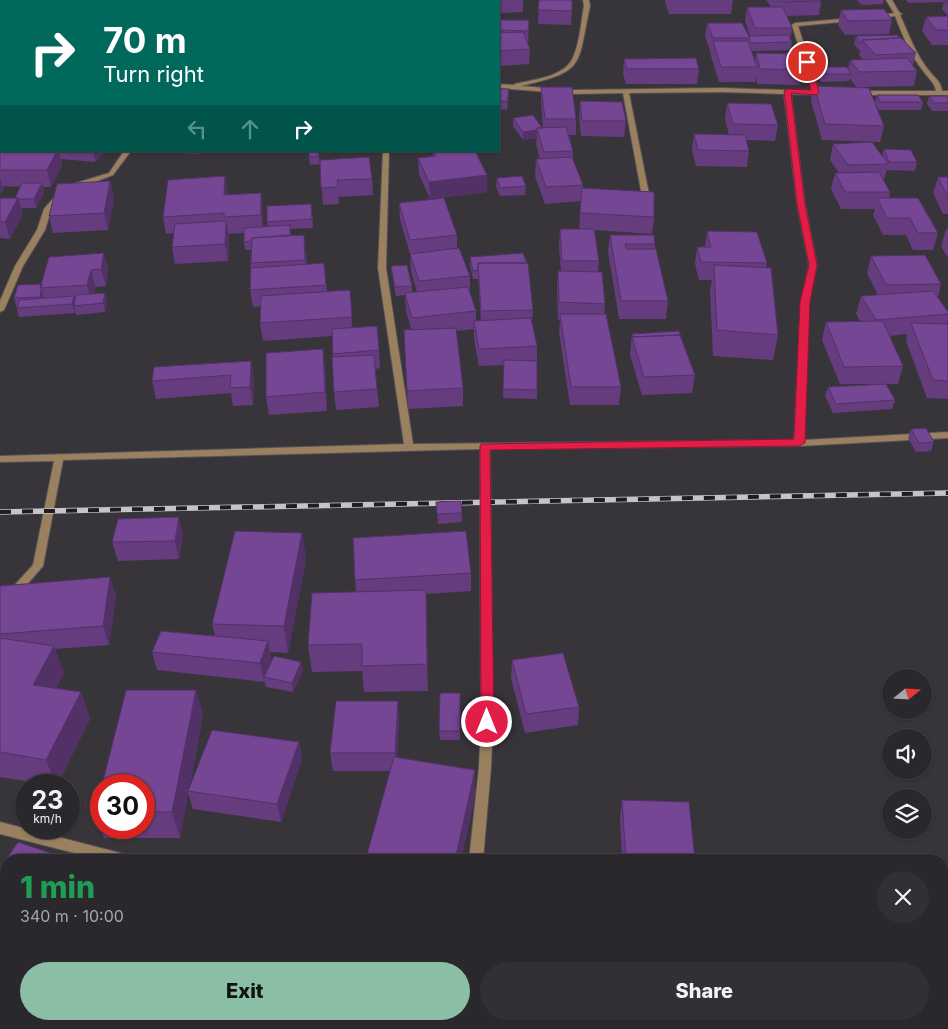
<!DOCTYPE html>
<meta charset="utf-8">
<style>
body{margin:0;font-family:Inter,sans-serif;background:#323034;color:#f1f3f6;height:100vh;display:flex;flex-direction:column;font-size:19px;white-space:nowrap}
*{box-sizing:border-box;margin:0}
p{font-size:16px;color:#a5a6a9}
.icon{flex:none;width:28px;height:28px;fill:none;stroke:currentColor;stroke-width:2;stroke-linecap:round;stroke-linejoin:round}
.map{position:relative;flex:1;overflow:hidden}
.details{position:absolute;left:0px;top:854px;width:949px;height:176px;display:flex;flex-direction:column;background:#2a282c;border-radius:20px 20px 0 0;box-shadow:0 1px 4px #0004,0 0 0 1px #464448}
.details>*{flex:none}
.guide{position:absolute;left:0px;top:0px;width:500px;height:152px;box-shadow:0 1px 4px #0004,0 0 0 1px #464448;background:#00695c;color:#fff;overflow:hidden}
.needle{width:32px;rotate:72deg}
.controls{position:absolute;left:882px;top:669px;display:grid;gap:10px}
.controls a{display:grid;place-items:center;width:50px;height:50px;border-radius:50%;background:#2a282c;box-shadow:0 1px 4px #0004,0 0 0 1px #464448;font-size:25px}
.speed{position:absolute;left:15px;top:774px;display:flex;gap:10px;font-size:25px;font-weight:700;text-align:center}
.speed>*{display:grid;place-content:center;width:65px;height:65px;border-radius:50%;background:#2a282c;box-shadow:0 1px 4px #0004,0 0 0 1px #464448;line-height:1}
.speed small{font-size:12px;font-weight:400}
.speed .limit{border:8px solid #d22;background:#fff;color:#111}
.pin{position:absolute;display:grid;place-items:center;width:42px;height:42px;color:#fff;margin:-21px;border:2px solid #fff;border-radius:50%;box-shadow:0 1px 5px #0007}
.me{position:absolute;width:55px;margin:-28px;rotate:0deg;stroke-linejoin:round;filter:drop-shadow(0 0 4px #0008)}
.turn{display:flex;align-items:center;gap:18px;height:105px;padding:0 20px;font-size:22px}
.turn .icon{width:65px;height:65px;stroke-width:2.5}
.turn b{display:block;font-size:35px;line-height:42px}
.lanes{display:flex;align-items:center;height:48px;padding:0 20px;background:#0003;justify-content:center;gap:25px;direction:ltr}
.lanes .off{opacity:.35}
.round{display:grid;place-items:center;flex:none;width:52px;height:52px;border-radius:26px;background:#323034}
.headline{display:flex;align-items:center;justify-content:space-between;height:85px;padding:0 20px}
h1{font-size:30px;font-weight:800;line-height:38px;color:#1e9e55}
.primary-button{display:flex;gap:10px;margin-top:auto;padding:10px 20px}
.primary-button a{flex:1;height:58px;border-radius:30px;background:#8abfa5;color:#111;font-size:20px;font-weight:800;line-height:58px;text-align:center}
.primary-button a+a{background:#323034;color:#f1f3f6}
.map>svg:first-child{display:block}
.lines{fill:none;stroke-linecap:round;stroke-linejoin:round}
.minor-casing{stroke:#555257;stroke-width:2}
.minor{fill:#9a805e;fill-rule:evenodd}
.rail-casing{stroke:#c6c4c8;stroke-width:5.5}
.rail{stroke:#1e1d1f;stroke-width:4;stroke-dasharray:11;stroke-linecap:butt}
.wall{fill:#653c7e}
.shaded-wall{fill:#523167}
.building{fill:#754693;stroke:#523167}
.route{fill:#e11d48;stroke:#92132f}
</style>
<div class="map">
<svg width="948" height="1029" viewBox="0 0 948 1029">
<rect width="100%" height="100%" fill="#38353a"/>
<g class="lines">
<defs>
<path id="minor" d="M583,0H589L590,6C577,67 586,71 521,86L572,90L722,88L812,91L792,25L795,23L853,18L854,19L851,21L798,26L819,91L828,93L825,95L791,94L805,204L817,265L809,302L804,440L948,432V438L799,446L490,449L493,722L491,767L483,860H469L479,767L481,722L480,449L63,460L43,566L4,611L0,612V601L33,565L54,461L0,462V456L404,444L378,268L383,151H389L386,268L413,444L794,440L801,302L809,265L797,204L784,94L722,92L629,93L649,194L642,196L623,93L572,94L499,88V84L514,85L515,84C531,80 554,78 567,66C579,56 581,21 584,6Z
M886,0H892L899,12L902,14L900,15C909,35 916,55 930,72C936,79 941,82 942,91H948V95H859L856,93L859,91H936C935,83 929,79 924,72C910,55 903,36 895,16L875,19L872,17L894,13Z
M0,23H1V27H0Z
M124,151H131L113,175L79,188H73V184L109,173Z
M58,193L65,195L51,210L45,230L23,266L4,310L0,312V301L15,266L37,230L44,209Z
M0,822L124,854L129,856L131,860H102L0,834Z
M461,1024H475V1029H461Z"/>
</defs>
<!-- minor casing -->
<use href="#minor" class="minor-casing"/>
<!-- minor -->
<use href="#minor" class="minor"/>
<defs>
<path id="rail" d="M0,512L948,493"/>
</defs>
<!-- rail casing -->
<use href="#rail" class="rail-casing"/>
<!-- rail -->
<use href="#rail" class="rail"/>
</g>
<!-- wall -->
<path class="wall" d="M0,0H46V1H1V15L0,10Z
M488,0H523V12L499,13V1H488Z
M539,0L572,11L571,25L538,24Z
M665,0H733L731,14H669L665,2Z
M766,0H820L821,1L819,15L787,16L792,28L790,39L792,42L791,50L751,51L755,61L756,53L802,70L799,85L757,84L756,77L755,82H719L711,56V53L705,37L707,23L750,36L745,21L747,7H771Z
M857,0H884L883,4L862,5Z
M906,0H948V16L942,9L944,2L909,3Z
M841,10L892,20L889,34L845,35L838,25Z
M948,16V45H932L922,31L926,17Z
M499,20H529L528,44L530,49L529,64L499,66Z
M856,36L900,38L916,53L913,65L917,71L914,86L863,87L875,102L877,95L923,102L921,110H879L876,106L884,126L880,142L822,140L811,101L814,86L856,87L850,78L849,81L821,82L817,75L819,67L848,70L850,60L863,59L859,55L860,50H859L854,44Z
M624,59L699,69L697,84H626L623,74Z
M541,87L576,119V135H569L573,151V160L583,185V188L654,217L652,234L595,230L599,261L598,271L605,304L604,314L621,387L619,405H570L559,332L560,320H558L557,288L558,271H561L559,246L560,229H579L581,201L545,204L535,176L536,159H540L536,144L537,138L523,140L513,126V118L543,128L541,102Z
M499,89L509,97L507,110L499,109Z
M929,96H948V111H932L927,104Z
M580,101L626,121L624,137L581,136L579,117Z
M727,103L778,125L775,141L746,140L749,151L747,167L696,166L692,150L694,134L729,135L725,119Z
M1,137V151H105L95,162L61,159L62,166L51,187H43L44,192L36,208H21L23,214L10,239L0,238V198H15L21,187L3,186L4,190L0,194V149H1L0,139Z
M833,144L882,156L884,149L917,162L915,171L887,170V169L884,180H883L890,192L889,198L938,233L933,250H913L906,235H883L873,215L875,209H841L831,189L835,173H839L830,160Z
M140,151H201L199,154Z
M308,151L319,156L320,164L372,179L373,195L338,197L339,204L323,205L320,164L310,165Z
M433,151L487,175V192L430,199L419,174L418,158L433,156Z
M938,177H948V214H943L933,193Z
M497,178L526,186L525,195L500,196L496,186Z
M110,181L114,198L108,230L53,233L49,216Z
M228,193V195L261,193L263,210V227H268L267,222L312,212L313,228L290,229L291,235L306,252L307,264L324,263L327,291L350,290L352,328L379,350L380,368L375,369L379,407L336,410L334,392L332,336L263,341L260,323L261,306L253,307L250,290L251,250H245L244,242V233L228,234L229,238L228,261L175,264L172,247L174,233L166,234L163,217Z
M399,203L457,235V249L470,276V292L476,311V321H481L478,279H473L470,266V257L533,310L532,323L537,346V399L503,398L504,365L479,366L474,339V329L456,331L463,388V406L408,409L404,330L411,329L406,311L405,295L396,296L392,275L391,266L412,286V293L417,292L411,271L410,254L400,219Z
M946,229H948V258L941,246Z
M707,231L767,263L766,268L778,335L773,360L713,356L710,290L712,280H699L695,264L697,247H705Z
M610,235L655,244V249L668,301L666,319H619L608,252Z
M104,253L108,270L106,286L95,287L94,294L107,302L105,312L76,315L75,310V313L19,317L14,298Z
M871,256L941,284L938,297L948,312V319L947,324H948V399L927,398L906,341L907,334L889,336L903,366L898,384H840L822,340L826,322H861L856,314L861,296L878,295L867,273Z
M632,334L695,375L692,393L642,395L630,355Z
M251,361L254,379L253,405L233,406L231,393L156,399L152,381Z
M325,366L327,411L269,415L266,397Z
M828,387L895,400L892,409L833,413L825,396Z
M911,429L934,442L931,451L916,452L908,438Z
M436,502L462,513V522L438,524Z
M302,533L306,560L288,653L270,652L271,660L268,670L303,671L293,692L266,687L264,680V682L157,670L152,652L215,636L212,624Z
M183,535L179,559L118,561L112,542Z
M471,573V591L426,594L428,691L364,692L362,671L312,672L308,645L356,592L355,580Z
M0,586L116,596L109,645L55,649L64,673L56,688L81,692L90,719L57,785H51L0,777Z
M512,660L579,707L578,725L525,733L511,678Z
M196,690L203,716L190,785L299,742L302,760L281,822L193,809L188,793L180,838H104L95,812L101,787V828H144V785Z
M460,693V740H440L439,731Z
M399,720L397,757L475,770V796L461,860H366L390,771H333L330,753Z
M622,800L695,860H622L620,818Z
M6,860V930L0,928V868Z
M0,933H6V989H0Z
M139,1024H190L188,1029H141Z
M263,1024H336L276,1027Z"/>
<!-- shaded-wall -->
<path class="shaded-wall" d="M38,0H46V1H37Z
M75,0H81V1H74Z
M165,0H173L172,1H164Z
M297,0H305V1H297Z
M509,89V97L507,110V102Z
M537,130V138L523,140V132Z
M57,151H59L62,166L51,187L47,170Z
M93,151H105L95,162Z
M487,175V192L430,199L429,182Z
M225,176L228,193L227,212L224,195Z
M0,178L4,190L0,194Z
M110,181L114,198L108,230L104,213Z
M42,183L44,192L36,208L34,199Z
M261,193L263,210V232L261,215Z
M18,198L23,214L10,239L5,222Z
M226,221L229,238L228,261L225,244Z
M304,235L306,252L307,277L305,260Z
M104,253L108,270L106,286L101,269Z
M91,270L95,287L92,303L87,285Z
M41,290L44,299L42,306L40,297Z
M105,293L107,302L105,312L103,303Z
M74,296L76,305L74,306L75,310V313L72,304Z
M323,349L325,366L327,411L325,392Z
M251,361L254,379L253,405L250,387Z
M179,517L183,535L179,559L175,541Z
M302,533L306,560L288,653L284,626Z
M110,577L116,596L109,645L103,626Z
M426,590L427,617L428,691L427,664Z
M268,641L271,660L265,677H264V682L260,663Z
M54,646L64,673L43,712L33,685Z
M301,662L303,671L293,692L292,683Z
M196,690L203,716L189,791H188V793L180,838L172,812Z
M81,692L90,719L57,785H56L46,760Z
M398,701L399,720L396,771L395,753Z
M299,742L302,760L281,822L277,804Z
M475,770V796L461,860H455Z
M177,1024H190L188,1029H179Z
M324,1024H336L334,1029H322Z
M432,1024H436V1029H431Z"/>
<!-- building -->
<path class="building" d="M0,0H38L37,1H1V2H0Z
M51,0H75L74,1H49Z
M148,0H165L164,1L160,0L159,1H139H156Z
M248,0H297V1H247Z
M539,0H572V11L538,10Z
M778,0H820L821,1L779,2Z
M944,1H948V6Z
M747,7H783L792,28H755Z
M884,9L892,20L848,21L841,10Z
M948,16V30H936L926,17Z
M499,20H529L528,31L499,30Z
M707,23H742L750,38H713Z
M523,32L530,49L499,51V33Z
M788,35L792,42L751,43L749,40V36Z
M897,35L900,38L862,40V43H861L856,36Z
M901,38L916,53L876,55L862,40Z
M713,41H748L757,67H721Z
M756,53L798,54L802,70L760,69Z
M696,58L699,69H627L624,59Z
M907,58L917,71L859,72L850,60Z
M819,67H847L851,74H823Z
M814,86L869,88L884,126L825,124Z
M541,87H572L576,119H545Z
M499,89H509L507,102L499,101Z
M877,95H918L923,102H880Z
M929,96H948V103H934Z
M580,101L622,102L626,121H582Z
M727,103L771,104L778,125L733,124Z
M533,115L542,128H537V130L523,132L513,118Z
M566,127L573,151L544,152L537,128Z
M694,134L745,135L749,151L698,150Z
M872,142L888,164L848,165L833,144Z
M0,149H1V151H57L47,170H0Z
M884,149L911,150L917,162H889Z
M308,151H318L319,156L310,157Z
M434,151H475L487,175L429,182L418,158L436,156Z
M369,157L372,179L337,180L338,187L321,188L320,160Z
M572,157L583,185L546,187L536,159Z
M879,172L890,192H845L835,173Z
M225,176L224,195L261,193V215L224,217V213L163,217L168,180Z
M522,176L526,186L500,188L497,178Z
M938,177H948V197Z
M110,181L104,213L49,216L57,184Z
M22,183H42L34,199H19L18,198H15Z
M582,188L654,192V217L580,213Z
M0,198H18L5,222H0Z
M444,198L457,235L410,240L399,203Z
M877,198H918L938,233H918L910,218H887Z
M311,204L312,219L267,222V206Z
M226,221L225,244L172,247L175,224Z
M290,225V235L252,238V241L244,242V228Z
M560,229H594L599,261H562Z
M707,231L757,232L767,263L701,262L697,247H711Z
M304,235L305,260L251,263L252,238Z
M610,235H654L655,244H625L626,249H656L668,301H621Z
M459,248L470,276L419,281L410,254Z
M104,253L101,269L91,270L87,285L40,288L49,257Z
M523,253L527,263H478V270L473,271L470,257Z
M925,255L941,284L886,285L871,256Z
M324,263L326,285L250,290L251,268Z
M478,263H528L533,310L481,311Z
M407,265L412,286L395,287L391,266Z
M714,265L771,268L778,335L717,330Z
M558,271L602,272L605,304L559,302Z
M42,284L40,297L14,298L18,285Z
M468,287L476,311L412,318L405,293Z
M350,290L352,317L260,323L261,296Z
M933,291L948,312V314L876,320L861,296Z
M105,293L103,303L74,306L76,295Z
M74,296L72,304L17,308L19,300Z
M560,314H606L621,387H571Z
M531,318L537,346L479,349L474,321Z
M883,321L903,366L844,367L826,322Z
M911,323L948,324V381L933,380Z
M377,326L379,350L333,354L332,329Z
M456,328L463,388L407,391L404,330Z
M679,331L683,341L680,335L633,337L632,334Z
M680,335L695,375L644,377L632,337Z
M323,349L325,392L266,397V353Z
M374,355L377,389L334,392L332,357Z
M504,360L537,361V390L503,389Z
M251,361L250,387L230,388L231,375L152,381L154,367Z
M886,384L895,400L836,404L828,387Z
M926,428L934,442L919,443L911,429Z
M461,501L462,513L437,514L436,502Z
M179,517L175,541L112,542L118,519Z
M235,531L302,533L284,626L212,624Z
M466,531L471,573L355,580L353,538Z
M110,577L103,626L0,634V586Z
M426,590L427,664L362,666V644L308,645L312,593Z
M161,631L268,641L260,663L152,652Z
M0,638L54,646L33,685L81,692L46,760L0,752Z
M563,653L579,707L526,714L512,660Z
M274,656L301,662L292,683L264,677Z
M126,690H196L172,812H144V785H102Z
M440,693H460V731H439Z
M336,701H398L395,753H330Z
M212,730L299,742L277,804L188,791Z
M394,757L475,770L455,860H375L366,858Z
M101,787V812H95Z
M622,800L689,802L695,860H626Z
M18,842L72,860H6V910L0,907V868Z
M0,933H6V973H0Z
M277,1024H324L322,1029H275Z
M344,1024H432L431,1029H343Z"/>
<!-- route -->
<path class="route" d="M807,60L811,62L819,93L816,95L791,93L805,204L817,265L810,302L805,443L799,446L490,450L494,722L492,725L487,727L482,725L481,722L480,446L481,444L794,439L800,302L809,265L797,204L784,91L788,89L811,90L804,62Z"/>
</svg>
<div class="controls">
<a><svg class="needle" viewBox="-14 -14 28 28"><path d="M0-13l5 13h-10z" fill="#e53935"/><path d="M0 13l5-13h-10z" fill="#a5a6a9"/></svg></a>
<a><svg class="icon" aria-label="sound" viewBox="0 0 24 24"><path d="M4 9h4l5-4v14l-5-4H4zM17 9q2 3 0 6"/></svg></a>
<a><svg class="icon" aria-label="layers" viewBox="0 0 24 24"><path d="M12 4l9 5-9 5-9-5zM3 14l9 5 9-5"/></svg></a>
</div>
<div class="speed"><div>23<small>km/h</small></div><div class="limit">30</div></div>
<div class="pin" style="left:807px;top:62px;background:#d93025"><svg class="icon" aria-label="arrive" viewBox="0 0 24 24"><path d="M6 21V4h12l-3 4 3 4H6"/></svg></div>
<svg class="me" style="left:487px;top:722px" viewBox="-20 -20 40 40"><circle r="17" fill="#e11d48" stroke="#fff" stroke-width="3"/><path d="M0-11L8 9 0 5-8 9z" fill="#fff"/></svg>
<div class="guide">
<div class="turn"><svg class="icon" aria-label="right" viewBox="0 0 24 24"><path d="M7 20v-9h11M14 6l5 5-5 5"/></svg><div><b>70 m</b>Turn right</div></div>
<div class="lanes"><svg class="icon off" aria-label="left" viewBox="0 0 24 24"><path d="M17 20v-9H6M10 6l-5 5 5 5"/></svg><svg class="icon off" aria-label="ahead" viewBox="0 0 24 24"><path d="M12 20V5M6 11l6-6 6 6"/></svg><svg class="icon" aria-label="right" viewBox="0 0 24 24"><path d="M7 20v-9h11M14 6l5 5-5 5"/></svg></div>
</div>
<section class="details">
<div class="headline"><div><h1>1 min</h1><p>340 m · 10:00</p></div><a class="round"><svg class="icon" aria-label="close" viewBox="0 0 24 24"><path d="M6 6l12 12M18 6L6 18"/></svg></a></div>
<div class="primary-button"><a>Exit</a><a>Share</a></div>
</section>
</div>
